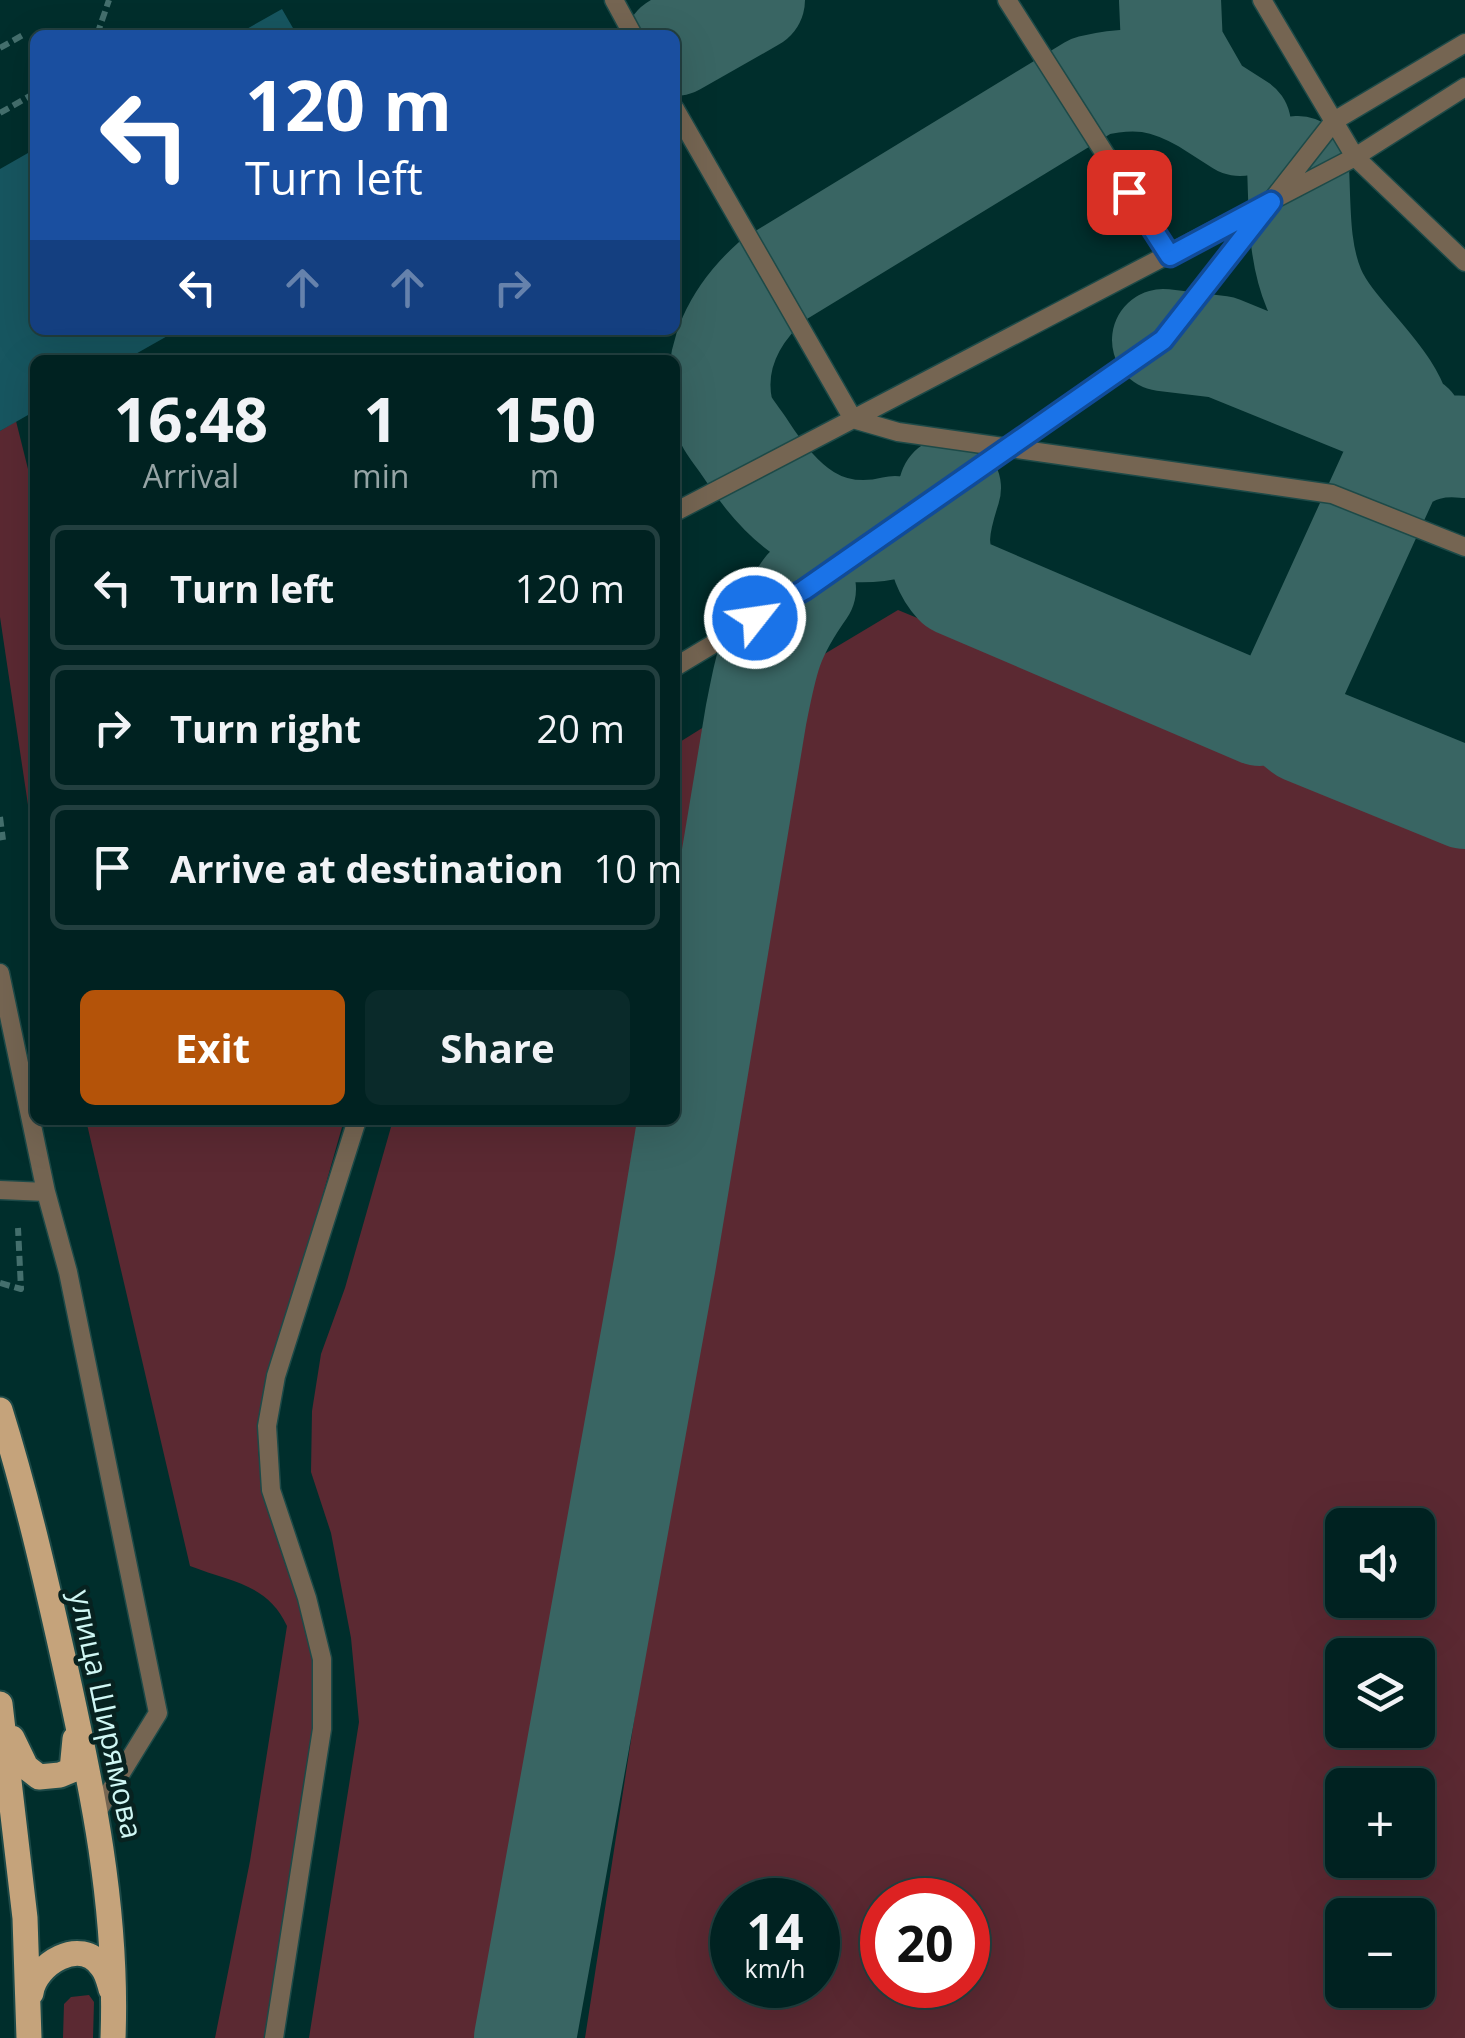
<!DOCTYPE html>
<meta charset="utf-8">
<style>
body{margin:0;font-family:"Open Sans",sans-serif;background:#0a2a2a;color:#f1f3f6;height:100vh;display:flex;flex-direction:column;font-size:38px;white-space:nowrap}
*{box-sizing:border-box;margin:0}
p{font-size:32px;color:#95a4a5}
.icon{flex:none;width:55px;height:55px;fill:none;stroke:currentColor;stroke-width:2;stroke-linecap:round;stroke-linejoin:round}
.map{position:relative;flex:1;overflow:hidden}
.sheet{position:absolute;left:30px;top:355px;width:650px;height:770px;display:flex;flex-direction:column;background:#002221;border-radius:15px;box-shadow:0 10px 40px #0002,0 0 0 2px #223f3f}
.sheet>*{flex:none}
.hud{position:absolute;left:30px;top:30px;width:650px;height:305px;border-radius:15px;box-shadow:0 10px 40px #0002,0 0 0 2px #223f3f;background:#1a4fa0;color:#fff;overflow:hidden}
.tools{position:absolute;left:1325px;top:1508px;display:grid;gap:20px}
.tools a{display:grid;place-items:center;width:110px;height:110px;border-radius:15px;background:#002221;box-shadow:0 10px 40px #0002,0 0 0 2px #223f3f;font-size:50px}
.speed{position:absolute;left:710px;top:1878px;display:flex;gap:20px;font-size:50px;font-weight:700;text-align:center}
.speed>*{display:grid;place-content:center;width:130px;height:130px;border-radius:50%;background:#002221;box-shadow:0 10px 40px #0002,0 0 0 2px #223f3f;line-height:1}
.speed small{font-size:25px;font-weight:400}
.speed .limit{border:15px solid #d22;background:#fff;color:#111}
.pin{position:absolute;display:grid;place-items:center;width:85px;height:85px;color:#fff;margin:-42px;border-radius:20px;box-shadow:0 5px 15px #0006}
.me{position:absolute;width:110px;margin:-55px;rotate:60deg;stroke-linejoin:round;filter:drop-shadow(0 0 8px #0008)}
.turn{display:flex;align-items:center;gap:35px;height:210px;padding:0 50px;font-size:45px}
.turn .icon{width:130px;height:130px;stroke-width:2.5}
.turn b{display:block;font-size:70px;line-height:85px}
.lanes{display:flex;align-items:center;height:95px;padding:0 50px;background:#0003;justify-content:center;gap:50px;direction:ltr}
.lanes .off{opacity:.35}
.eta{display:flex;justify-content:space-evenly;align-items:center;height:170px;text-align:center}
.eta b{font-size:60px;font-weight:700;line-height:70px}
.cta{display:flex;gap:20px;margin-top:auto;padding:20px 50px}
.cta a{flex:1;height:115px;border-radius:15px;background:#b45309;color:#fff;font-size:40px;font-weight:700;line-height:115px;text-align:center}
.cta a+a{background:#0a2a2a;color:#f1f3f6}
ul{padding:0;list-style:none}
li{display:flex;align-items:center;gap:30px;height:125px;margin:0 20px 15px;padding:0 30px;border:5px solid #223f3f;border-radius:15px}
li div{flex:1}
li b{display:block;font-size:38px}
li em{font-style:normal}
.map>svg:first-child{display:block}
.green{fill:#5b2932;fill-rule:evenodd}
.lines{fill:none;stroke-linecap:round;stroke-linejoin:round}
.taxiway{stroke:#396563;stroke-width:102}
.building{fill:#175660}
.lane-casing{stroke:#1d4a48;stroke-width:21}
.primary-casing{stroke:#1d4a48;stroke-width:29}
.path{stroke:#446f6d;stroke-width:6;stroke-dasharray:10 5;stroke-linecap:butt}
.lane{stroke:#756552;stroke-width:18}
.primary{stroke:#c5a37b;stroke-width:25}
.route-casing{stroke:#114b97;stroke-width:25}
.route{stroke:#1a73e8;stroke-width:18}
.labels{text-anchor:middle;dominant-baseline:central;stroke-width:9;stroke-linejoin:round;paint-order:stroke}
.street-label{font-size:30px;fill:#d0f7f4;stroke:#072220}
</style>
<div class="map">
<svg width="1465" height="2038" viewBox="0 0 1465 2038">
<rect width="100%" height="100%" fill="#002e2c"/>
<!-- green -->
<path class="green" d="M16,421L35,497V852L0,617V431Z
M898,610L1465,845V2038H585L796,671ZM1418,1525V1600H1342V1525ZM1418,1655V1730H1342V1655ZM1418,1785V1860H1342V1785ZM818,1900V1985H732V1900ZM882,1900H968V1985H882ZM1342,1915H1418V1990H1342Z
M707,725L675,916V745Z
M86,1120H344L268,1388L258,1452L264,1484L310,1643L318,1685L317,1728L266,2038H215L250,1861L287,1626C268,1584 231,1582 190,1566Z
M393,1120H641L487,2038H309L359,1722L351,1638L331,1533L311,1472L312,1411L321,1354L345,1288Z
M89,1995L94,2002L93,2038H63L64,2004L71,1997Z"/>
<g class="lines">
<!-- taxiway -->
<path class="taxiway" d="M1170,0L1172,46L1204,102L1240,125
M675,45L754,0
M1298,167C1300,208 1298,251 1314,289C1334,337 1401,380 1403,431C1403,444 1397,456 1392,468
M1163,340L1221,347L1413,425
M1465,447C1437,444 1414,450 1392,468L1287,698L1293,724L1303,732L1465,798
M950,488C939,522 930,556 956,585L1260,715L1272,712L1287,698
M895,527C824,545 781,504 745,448C738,437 724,422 722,409C711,357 736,313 773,280L1091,86C1136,75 1164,80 1204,102
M525,2038L665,1263L756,715C767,659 771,637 805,589"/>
</g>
<!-- building -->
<path class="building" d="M282,9L297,35H236Z
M35,149V330H178L125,360H35V411L0,431V169Z"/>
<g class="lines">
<defs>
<path id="lane" d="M614,0L633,35
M1007,0L1170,256
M1262,0L1355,157L1465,262
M675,109L853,419L898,432L1332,494L1465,547
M675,512L1355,157L1465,87
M675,667L805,589L1163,340L1334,121L1465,43
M0,973L46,1192L0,1190
M46,1192L68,1272L158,1713L96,1814
M274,2038L322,1729V1659L307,1598L271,1490L267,1426L276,1376L357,1120"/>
<path id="primary" d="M0,1410C26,1493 45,1576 64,1661C92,1787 118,1909 113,2038
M0,1704L25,1918L29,2038
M12,1738L26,1767L39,1777L60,1775L72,1770L75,1739
M31,1993C35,1964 81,1936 102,1967C107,1973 109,1982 111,1989"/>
</defs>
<!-- lane casing -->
<use href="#lane" class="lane-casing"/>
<!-- primary casing -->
<use href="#primary" class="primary-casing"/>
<!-- path -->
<path class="path" d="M97,35L109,0
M0,48L23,35
M0,113L35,93
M0,817L3,840
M0,1283L21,1289L18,1228"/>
<!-- lane -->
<use href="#lane" class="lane"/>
<!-- primary -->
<use href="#primary" class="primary"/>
</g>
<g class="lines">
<defs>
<path id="route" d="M755,618L804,590L1163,340L1271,202L1170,256L1129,192"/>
</defs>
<!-- route casing -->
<use href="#route" class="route-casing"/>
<!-- route -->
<use href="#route" class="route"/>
</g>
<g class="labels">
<!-- street labels -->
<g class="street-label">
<text transform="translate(107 1714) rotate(78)">улица Ширямова</text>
</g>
</g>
</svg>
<div class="tools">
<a><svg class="icon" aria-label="sound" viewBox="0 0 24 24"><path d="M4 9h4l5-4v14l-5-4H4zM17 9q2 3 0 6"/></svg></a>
<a><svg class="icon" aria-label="layers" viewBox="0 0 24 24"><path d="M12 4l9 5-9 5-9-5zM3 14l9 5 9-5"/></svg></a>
<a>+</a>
<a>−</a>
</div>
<div class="speed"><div>14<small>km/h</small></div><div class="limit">20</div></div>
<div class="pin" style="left:1129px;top:192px;background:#d93025"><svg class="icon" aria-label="arrive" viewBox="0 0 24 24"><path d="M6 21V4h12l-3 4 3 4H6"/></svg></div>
<svg class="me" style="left:755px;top:618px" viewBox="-20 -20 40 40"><circle r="17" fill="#1a73e8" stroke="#fff" stroke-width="3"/><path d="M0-11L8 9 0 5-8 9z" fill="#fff"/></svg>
<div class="hud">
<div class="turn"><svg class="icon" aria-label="left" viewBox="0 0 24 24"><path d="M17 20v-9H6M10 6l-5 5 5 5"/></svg><div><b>120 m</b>Turn left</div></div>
<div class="lanes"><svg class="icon" aria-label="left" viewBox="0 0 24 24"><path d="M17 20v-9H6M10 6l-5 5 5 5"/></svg><svg class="icon off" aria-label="ahead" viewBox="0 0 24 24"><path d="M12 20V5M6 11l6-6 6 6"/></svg><svg class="icon off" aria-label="ahead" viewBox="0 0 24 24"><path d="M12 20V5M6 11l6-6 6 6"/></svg><svg class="icon off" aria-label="right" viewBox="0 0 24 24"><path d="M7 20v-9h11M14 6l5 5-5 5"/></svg></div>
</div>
<section class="sheet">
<div class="eta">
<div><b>16:48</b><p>Arrival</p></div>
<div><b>1</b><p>min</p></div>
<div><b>150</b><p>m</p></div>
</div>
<ul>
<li><svg class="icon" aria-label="left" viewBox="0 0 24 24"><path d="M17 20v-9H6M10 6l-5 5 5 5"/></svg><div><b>Turn left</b></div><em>120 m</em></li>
<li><svg class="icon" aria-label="right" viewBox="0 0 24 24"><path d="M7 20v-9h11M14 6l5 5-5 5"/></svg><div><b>Turn right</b></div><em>20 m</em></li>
<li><svg class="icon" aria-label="arrive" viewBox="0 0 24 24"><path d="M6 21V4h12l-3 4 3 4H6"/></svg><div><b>Arrive at destination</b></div><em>10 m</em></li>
</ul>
<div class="cta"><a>Exit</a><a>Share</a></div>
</section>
</div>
